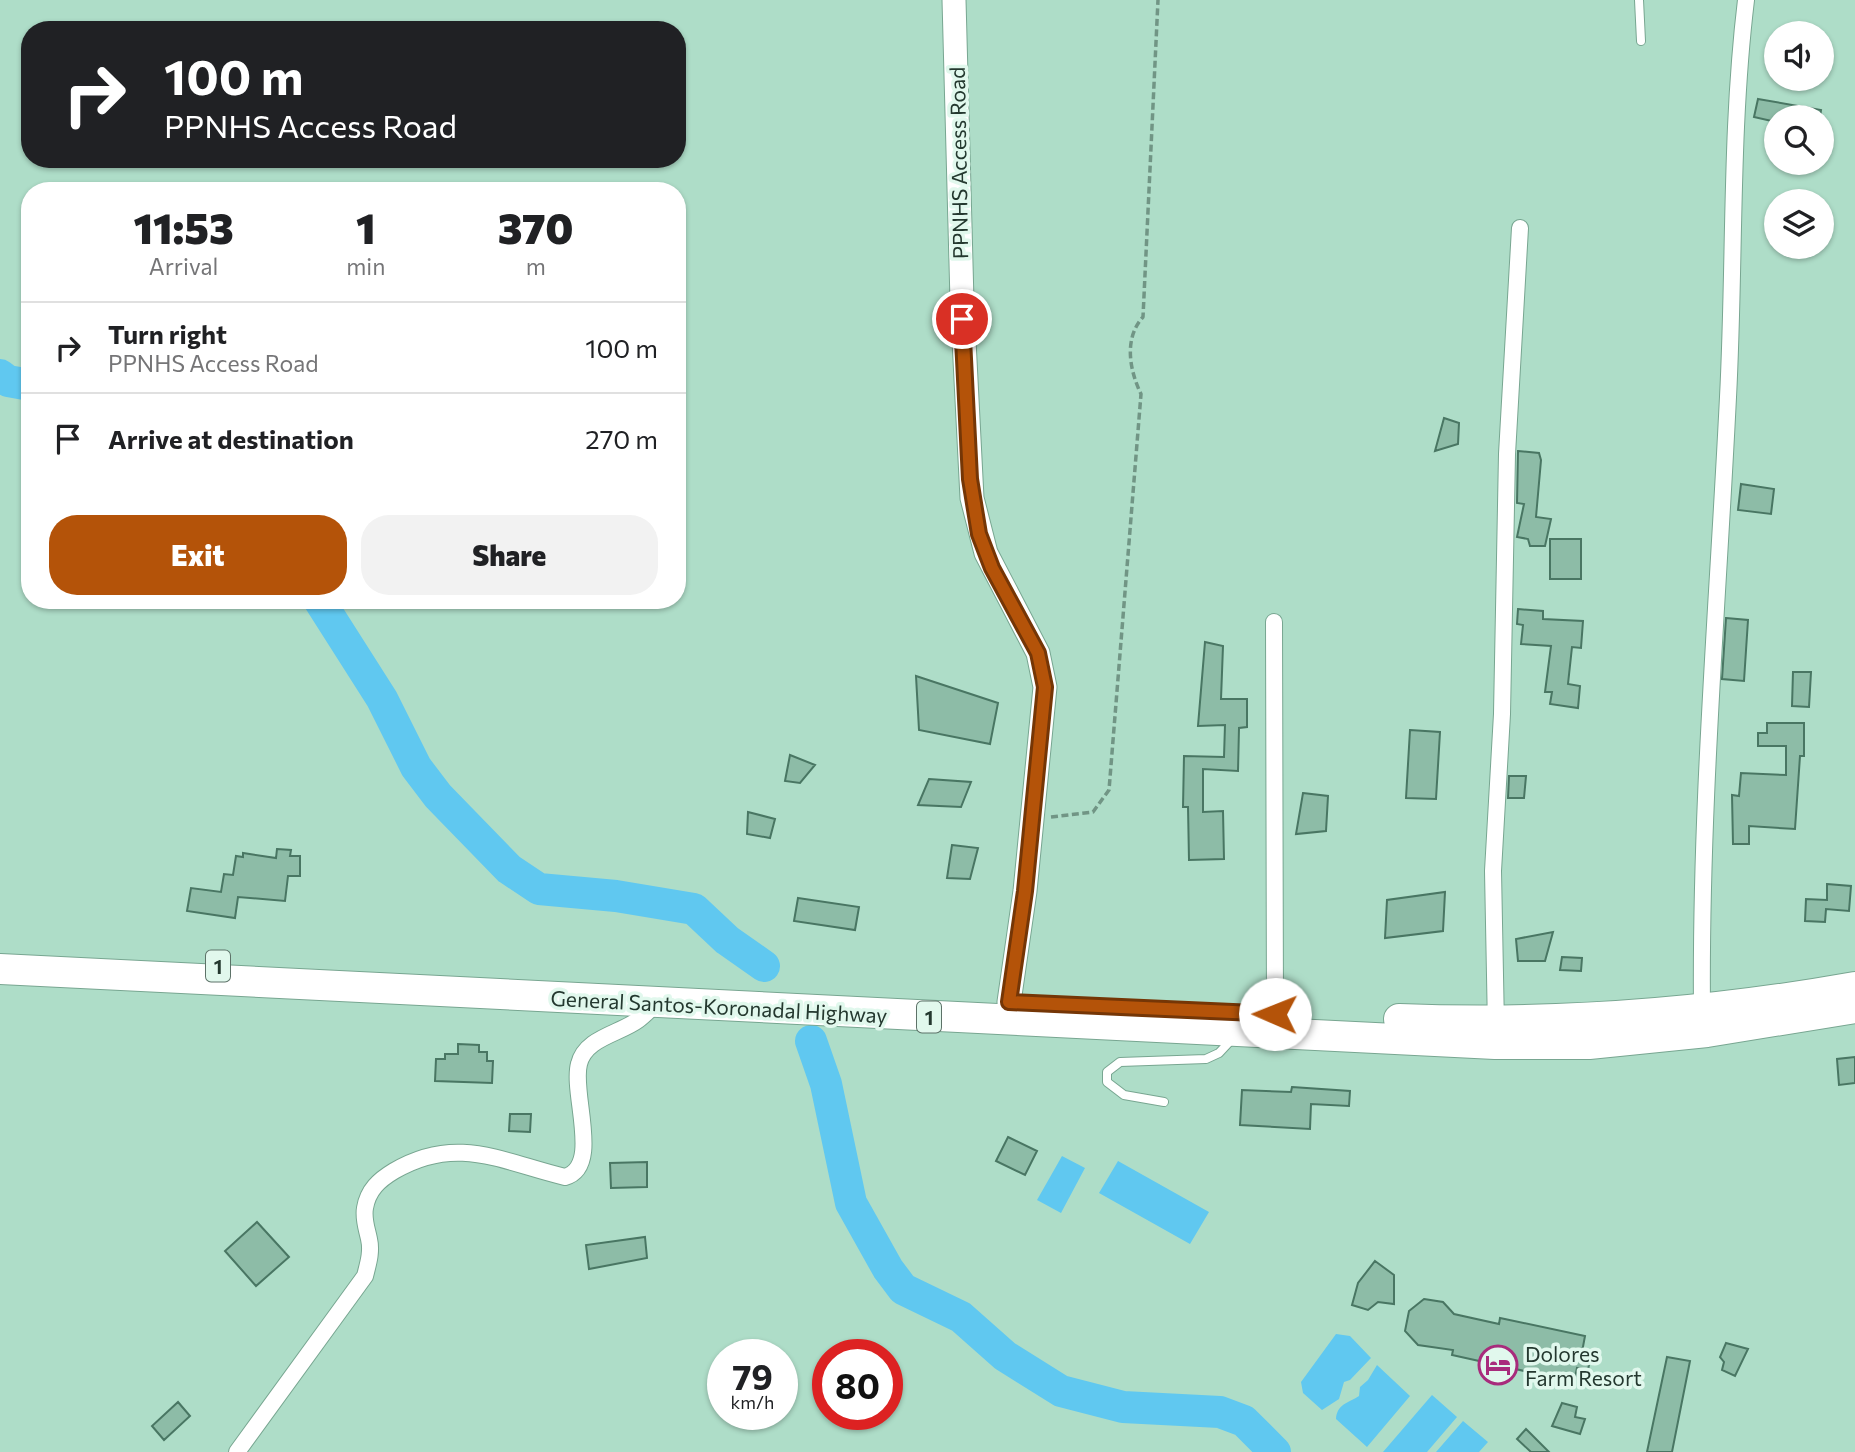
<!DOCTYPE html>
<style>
body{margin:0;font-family:Commissioner,sans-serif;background:#f2f2f2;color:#202124;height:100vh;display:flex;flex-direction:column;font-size:26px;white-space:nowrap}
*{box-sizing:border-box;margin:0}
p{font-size:23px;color:#757577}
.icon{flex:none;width:38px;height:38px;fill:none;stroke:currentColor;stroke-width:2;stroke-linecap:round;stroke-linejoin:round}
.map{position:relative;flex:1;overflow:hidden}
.drawer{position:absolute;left:21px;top:182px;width:665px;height:427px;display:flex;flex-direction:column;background:#fff;border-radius:28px;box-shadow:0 2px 5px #0004}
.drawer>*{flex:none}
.banner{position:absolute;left:21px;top:21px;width:665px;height:147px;border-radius:28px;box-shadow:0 2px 5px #0004;background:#202124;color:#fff;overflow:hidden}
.fabs{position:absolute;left:1764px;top:21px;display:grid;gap:14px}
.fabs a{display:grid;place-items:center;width:70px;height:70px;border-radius:50%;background:#fff;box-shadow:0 2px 5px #0004;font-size:35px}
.speed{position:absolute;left:707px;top:1339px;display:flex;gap:14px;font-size:35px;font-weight:700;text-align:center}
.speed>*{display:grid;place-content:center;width:91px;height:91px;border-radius:50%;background:#fff;box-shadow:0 2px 5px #0004;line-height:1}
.speed small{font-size:18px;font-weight:400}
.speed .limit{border:10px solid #d22;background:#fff;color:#111}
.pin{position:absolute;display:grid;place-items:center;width:60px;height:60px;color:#fff;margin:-30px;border:4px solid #fff;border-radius:50%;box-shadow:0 2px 7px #0007}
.me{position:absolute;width:77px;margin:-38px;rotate:271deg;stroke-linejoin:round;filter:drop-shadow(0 0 5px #0008)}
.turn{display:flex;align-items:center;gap:24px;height:147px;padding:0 28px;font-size:32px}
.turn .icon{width:91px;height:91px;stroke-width:2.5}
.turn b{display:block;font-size:49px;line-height:60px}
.eta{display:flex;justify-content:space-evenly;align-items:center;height:119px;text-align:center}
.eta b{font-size:42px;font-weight:800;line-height:49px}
.primary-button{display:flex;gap:14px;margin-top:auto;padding:14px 28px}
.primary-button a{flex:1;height:80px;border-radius:28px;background:#b45309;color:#fff;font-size:28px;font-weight:800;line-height:80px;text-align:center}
.primary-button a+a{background:#f2f2f2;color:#202124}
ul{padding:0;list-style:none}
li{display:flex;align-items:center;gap:21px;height:91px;padding:0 28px;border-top:2px solid #e0e0e0}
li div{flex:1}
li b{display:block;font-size:26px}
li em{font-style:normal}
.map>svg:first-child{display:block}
.water{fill:#60c8f0}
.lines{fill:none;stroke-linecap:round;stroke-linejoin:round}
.river{stroke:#60c8f0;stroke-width:32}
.building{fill:#8dbca7;stroke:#497663;stroke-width:2}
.lane-casing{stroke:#78a691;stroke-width:10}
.street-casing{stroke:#78a691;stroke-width:18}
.secondary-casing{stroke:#78a691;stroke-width:25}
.highway-casing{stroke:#78a691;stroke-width:32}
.path{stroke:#719585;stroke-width:3.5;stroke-dasharray:7 3.5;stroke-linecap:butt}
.lane{stroke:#fff;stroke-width:8}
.street{stroke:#fff;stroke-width:16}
.secondary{stroke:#fff;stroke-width:23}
.highway{stroke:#fff;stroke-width:30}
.route-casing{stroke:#753606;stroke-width:18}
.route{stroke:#b45309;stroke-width:12}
.labels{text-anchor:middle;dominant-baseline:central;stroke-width:7;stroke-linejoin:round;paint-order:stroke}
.shield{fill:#e1f8ed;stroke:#5d7268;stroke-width:2}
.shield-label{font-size:19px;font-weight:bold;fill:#24382f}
.street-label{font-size:21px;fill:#24382f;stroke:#e1f8ed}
.poi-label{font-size:21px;fill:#24382f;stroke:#e1f8ed;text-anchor:start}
</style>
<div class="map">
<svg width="1855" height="1452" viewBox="0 0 1855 1452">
<rect width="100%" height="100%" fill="#aeddc8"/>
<!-- water -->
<path class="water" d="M1062,1156L1085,1168L1061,1213L1037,1200Z
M1118,1161L1209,1212L1190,1244L1099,1193Z
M1336,1334L1350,1336L1371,1358L1350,1380L1344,1382L1339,1399L1322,1410L1303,1393L1301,1382Z
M1377,1365L1410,1396L1367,1447L1336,1419C1337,1404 1348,1403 1359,1396L1360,1387L1368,1380Z
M1432,1395L1457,1417L1427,1452H1383Z
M1463,1421L1488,1442L1479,1452H1436Z"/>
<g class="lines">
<!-- river -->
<path class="river" d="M0,375L8,381L30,385
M319,600L382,699L416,767L438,796L509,869L539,889L616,896L694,909L727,940L764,966
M811,1041L826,1084L851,1203L888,1269L903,1289L961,1317L1005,1356L1061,1391L1123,1407L1220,1412L1244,1421L1275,1452"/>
</g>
<!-- building -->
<path class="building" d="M1758,99L1821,110L1820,117H1776V122L1754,117Z
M1444,418L1459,423L1458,444L1435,451Z
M1518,451L1539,453L1541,460L1536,517L1551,519L1545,546H1530L1528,539L1517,537L1524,504L1517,503Z
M1741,484L1774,489L1771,514L1738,510Z
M1550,539H1581V579H1550Z
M1518,609L1543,611V619L1583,621L1581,648L1572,647L1568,684L1580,686L1578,708L1550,704L1552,692H1545L1551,646L1521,644L1523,625L1517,624Z
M1726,618L1748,620L1744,681L1722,679Z
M1205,642L1223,646L1221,699H1247V727L1239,728L1238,771L1203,769V812L1223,811L1224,859L1189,860L1188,807H1183L1184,756L1224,757L1225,725L1198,726Z
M1793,672H1811L1809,707L1792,706Z
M916,676L998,703L990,744L919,730Z
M1767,723H1804V756H1800L1795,829L1749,826V844H1733L1732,795L1739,796L1741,773L1786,775V746H1758V733H1767Z
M1410,730L1440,732L1436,799L1406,798Z
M790,755L815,765L800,783L785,781Z
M1509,776H1526L1524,798H1508Z
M929,779L971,782L961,807L918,805Z
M1303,793L1328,796L1326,831L1296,834Z
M748,812L775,819L770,838L747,834Z
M952,845L978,848L970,879L947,878Z
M277,849L291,850L290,856H300V876H288L285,901L238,897L235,918L187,911L191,888L221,892L224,874L233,875L236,856L243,857V853L276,858Z
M1827,884L1851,886L1849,911L1826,909L1825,922L1805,921L1806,899L1827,900Z
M1445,892L1443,931L1385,938L1387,900Z
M798,898L859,907L855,930L794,921Z
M1553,932L1545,961H1518L1516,939Z
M1562,957L1582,958L1581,971L1560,970Z
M458,1044L479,1045V1052H487V1061H493L492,1083L435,1081L436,1059H445V1054H458Z
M1855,1057V1083L1839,1085L1837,1059Z
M1292,1087L1350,1091L1349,1106L1311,1104L1310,1129L1240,1125L1242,1090L1291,1092Z
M510,1114H531L530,1132L509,1131Z
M1008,1137L1037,1151L1025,1175L996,1161Z
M647,1162V1187L611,1188L610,1163Z
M257,1222L289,1257L256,1286L225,1251Z
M645,1237L647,1258L589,1269L586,1245Z
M1375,1261L1394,1275V1304L1378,1302L1368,1310L1352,1305L1358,1283Z
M1424,1299L1443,1302L1454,1314L1499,1324L1500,1318L1585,1336L1582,1352L1591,1354L1588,1370L1577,1368L1574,1382L1452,1355L1453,1350L1418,1345L1405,1331L1409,1311Z
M1726,1343L1748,1349L1735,1376L1722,1370L1724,1362L1720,1357Z
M1667,1357L1690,1361L1672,1452H1647Z
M178,1402L190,1416L164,1440L152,1426Z
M1562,1403L1577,1407L1575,1417L1585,1419L1580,1434L1552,1426Z
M1526,1429L1549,1452H1531L1517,1439Z"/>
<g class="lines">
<defs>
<path id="lane" d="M1639,0L1641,41
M1164,1102L1124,1095L1107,1082V1072L1120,1062L1206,1059L1219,1053L1233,1038"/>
<path id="street" d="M1274,622L1275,1014
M1702,1011C1700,806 1718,602 1728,397C1735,264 1730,132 1746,0
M1496,1027L1493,871L1502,714L1507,454L1520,228
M237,1452L365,1276C368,1264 372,1252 369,1239C367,1229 363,1219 365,1208C368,1190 379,1180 394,1171C457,1134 502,1162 565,1177C602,1167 571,1093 579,1064C585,1038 619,1034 638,1020C645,1015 651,1008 658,1002"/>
<path id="secondary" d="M954,0L962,301L972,498L986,553L1038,653L1045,687L1025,891L1009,1002L1010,1022"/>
<path id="highway" d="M0,969L1495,1044H1589L1707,1032L1855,1008
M1399,1019C1553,1025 1703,1014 1855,987"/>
</defs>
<!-- lane casing -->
<use href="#lane" class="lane-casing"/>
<!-- street casing -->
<use href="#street" class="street-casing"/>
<!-- secondary casing -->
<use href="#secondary" class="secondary-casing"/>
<!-- highway casing -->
<use href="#highway" class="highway-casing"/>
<!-- path -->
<path class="path" d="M1051,817L1093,812L1109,790L1141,394C1129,369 1124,338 1143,317L1158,0"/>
<!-- lane -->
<use href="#lane" class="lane"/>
<!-- street -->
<use href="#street" class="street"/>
<!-- secondary -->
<use href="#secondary" class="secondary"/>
<!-- highway -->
<use href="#highway" class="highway"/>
</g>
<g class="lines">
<defs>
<path id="route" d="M962,319L970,479L979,534L992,568L1038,653L1045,687L1025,891L1009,1002L1275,1014"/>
</defs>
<!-- route casing -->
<use href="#route" class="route-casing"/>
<!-- route -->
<use href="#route" class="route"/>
</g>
<!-- icons -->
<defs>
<symbol id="hotel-ring" viewBox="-11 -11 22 22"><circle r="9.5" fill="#e1f8ed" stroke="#a82b7c" stroke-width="1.5"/><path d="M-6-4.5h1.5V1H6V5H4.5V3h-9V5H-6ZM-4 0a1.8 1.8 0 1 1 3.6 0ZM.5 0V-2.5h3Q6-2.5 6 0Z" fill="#a82b7c"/></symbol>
</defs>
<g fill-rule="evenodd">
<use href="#hotel-ring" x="1476" y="1343" width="44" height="44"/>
</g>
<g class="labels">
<!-- shield labels -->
<g class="shield">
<rect x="206" y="950.5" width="24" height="31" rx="5"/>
<rect x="917" y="1001.5" width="24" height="31" rx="5"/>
</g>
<g class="shield-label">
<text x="218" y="966">1</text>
<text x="929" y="1017">1</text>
</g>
<!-- street labels -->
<g class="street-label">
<text transform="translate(958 163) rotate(-91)">PPNHS Access Road</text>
<text transform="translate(719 1006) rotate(3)">General Santos-Koronadal Highway</text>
</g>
<!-- poi labels -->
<g class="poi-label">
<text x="1525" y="1353">Dolores<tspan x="1525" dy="24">Farm Resort</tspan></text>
</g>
</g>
</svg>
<div class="fabs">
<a><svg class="icon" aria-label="sound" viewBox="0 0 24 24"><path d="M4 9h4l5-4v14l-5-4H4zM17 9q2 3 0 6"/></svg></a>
<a><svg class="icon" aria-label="search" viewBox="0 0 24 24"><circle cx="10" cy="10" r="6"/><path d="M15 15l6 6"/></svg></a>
<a><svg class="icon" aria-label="layers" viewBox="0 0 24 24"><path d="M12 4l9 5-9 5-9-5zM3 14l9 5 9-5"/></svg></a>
</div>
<div class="speed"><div>79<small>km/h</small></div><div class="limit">80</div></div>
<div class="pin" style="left:962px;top:319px;background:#d93025"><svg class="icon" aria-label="arrive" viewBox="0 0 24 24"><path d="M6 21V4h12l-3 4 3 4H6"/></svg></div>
<svg class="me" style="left:1275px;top:1014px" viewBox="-20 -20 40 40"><circle r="19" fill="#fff"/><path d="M0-13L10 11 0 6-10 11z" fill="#b45309"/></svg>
<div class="banner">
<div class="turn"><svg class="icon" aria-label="right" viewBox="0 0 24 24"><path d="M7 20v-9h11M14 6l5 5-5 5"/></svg><div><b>100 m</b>PPNHS Access Road</div></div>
</div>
<section class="drawer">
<div class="eta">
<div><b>11:53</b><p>Arrival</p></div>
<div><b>1</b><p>min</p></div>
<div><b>370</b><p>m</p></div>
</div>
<ul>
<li><svg class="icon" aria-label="right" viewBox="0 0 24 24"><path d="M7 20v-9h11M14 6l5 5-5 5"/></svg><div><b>Turn right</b><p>PPNHS Access Road</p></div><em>100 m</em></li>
<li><svg class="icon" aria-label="arrive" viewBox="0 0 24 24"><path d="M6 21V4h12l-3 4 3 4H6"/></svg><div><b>Arrive at destination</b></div><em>270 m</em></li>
</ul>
<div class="primary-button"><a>Exit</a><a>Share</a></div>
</section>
</div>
